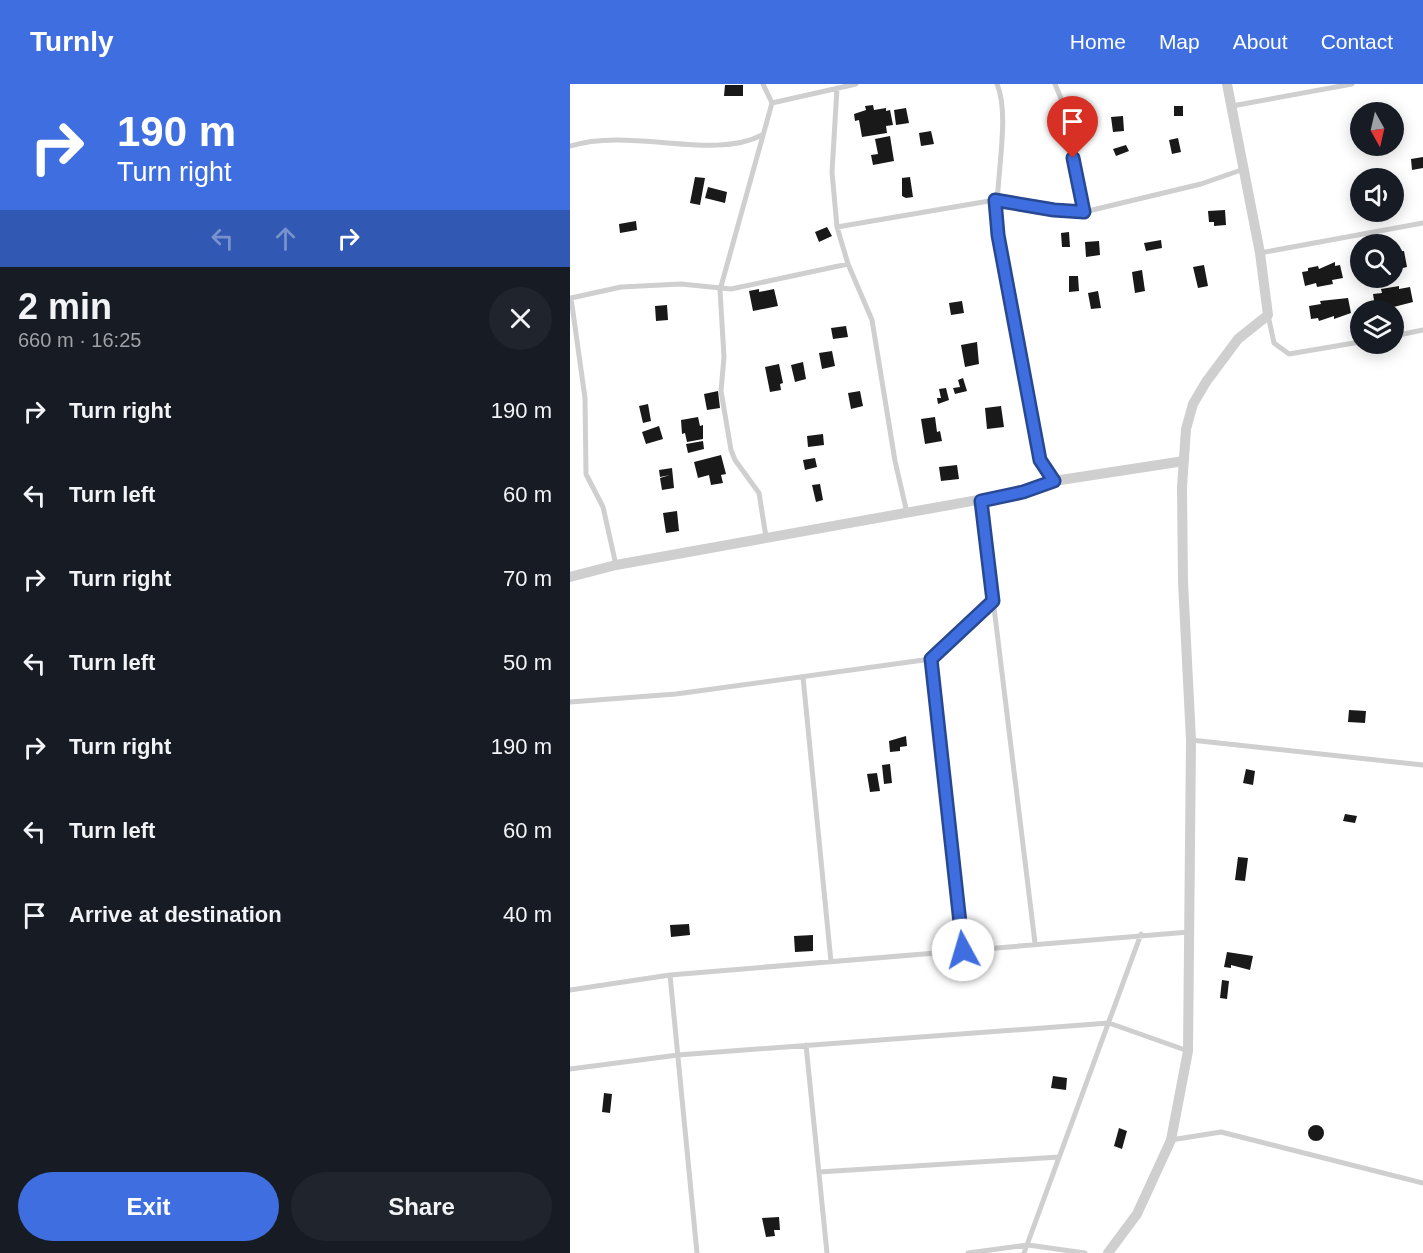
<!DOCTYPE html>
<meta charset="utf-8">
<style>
body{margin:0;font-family:Arial,sans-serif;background:#20242c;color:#f1f3f6;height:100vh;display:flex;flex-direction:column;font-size:22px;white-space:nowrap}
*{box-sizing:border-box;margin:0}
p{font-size:20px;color:#9ea1a6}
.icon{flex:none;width:33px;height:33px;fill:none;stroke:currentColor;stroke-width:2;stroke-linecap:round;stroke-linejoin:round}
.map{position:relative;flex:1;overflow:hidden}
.drawer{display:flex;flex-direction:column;background:#171b24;width:570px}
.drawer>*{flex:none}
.top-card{background:#3e6edf;color:#fff;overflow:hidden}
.needle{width:39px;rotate:172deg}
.buttons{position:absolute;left:780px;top:18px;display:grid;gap:12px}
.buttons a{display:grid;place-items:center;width:54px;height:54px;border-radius:50%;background:#171b24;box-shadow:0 3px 15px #0003;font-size:30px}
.pin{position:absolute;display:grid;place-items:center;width:51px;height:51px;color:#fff;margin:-62px -26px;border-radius:50% 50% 50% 0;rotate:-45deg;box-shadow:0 0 6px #0007}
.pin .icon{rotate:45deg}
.me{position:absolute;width:66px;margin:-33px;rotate:354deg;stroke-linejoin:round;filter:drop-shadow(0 0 4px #0008)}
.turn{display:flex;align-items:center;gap:21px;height:126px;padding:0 18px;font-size:27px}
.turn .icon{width:78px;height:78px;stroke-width:2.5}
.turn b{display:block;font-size:42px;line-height:51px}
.lanes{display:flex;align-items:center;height:57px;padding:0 18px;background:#0003;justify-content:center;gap:30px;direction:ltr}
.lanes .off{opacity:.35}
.round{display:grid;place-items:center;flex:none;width:63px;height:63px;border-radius:32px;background:#20242c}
.headline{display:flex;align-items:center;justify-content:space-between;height:102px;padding:0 18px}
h1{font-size:36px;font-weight:700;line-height:45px}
.cta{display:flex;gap:12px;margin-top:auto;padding:12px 18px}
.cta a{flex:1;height:69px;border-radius:36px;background:#3e6edf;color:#fff;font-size:24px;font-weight:700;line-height:69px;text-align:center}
.cta a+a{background:#20242c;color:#f1f3f6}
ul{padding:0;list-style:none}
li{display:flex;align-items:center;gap:18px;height:84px;padding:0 18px}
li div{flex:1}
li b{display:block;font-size:22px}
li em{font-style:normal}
header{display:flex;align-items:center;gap:36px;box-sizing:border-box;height:84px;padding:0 30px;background:#3e6edf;color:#fff}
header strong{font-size:28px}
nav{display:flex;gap:33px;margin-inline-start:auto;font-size:21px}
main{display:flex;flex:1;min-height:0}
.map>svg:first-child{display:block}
.building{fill:#191919}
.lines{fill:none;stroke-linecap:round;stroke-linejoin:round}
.service{stroke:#cfcfcf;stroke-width:5}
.minor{stroke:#cfcfcf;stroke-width:10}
.route-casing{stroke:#284891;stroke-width:15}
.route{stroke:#3e6edf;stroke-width:10}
</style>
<header>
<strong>Turnly</strong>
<nav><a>Home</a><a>Map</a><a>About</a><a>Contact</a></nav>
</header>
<main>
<section class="drawer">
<div class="top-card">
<div class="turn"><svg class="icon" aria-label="right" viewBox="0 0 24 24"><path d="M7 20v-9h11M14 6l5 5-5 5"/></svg><div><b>190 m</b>Turn right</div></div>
<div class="lanes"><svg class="icon off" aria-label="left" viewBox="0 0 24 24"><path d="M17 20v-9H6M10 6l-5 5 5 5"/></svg><svg class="icon off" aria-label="ahead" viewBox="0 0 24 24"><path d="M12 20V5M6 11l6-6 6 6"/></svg><svg class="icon" aria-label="right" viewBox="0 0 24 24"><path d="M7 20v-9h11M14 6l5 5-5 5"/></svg></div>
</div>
<div class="headline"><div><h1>2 min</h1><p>660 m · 16:25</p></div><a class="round"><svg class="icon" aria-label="close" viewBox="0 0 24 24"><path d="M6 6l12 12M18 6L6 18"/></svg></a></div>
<ul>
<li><svg class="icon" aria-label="right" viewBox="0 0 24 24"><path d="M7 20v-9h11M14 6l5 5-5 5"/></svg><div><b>Turn right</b></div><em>190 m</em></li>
<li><svg class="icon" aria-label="left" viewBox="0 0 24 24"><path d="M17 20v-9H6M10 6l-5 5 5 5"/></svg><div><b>Turn left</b></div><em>60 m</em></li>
<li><svg class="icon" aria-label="right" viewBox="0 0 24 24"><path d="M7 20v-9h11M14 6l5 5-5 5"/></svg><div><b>Turn right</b></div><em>70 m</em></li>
<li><svg class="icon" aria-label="left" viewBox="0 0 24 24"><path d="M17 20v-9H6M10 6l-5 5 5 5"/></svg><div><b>Turn left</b></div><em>50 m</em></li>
<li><svg class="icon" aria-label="right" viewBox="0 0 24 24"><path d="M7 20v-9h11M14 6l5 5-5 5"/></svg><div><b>Turn right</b></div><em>190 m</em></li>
<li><svg class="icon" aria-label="left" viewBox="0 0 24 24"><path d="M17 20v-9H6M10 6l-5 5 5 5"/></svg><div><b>Turn left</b></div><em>60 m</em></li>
<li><svg class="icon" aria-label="arrive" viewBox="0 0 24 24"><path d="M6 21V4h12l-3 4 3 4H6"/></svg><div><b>Arrive at destination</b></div><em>40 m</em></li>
</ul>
<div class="cta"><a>Exit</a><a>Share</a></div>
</section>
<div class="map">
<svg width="853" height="1169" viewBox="0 0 853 1169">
<rect width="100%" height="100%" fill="#fff"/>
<!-- building -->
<path class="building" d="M155,1H173V12H154Z
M303,21L304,26L316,24V27L320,26L323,41L316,42L317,49L292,53L289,36L285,37L284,30L296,26L295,22Z
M604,22H613V32H604Z
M336,24L339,39L326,41L324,26Z
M553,32L554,47L543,48L541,33Z
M361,47L364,60L351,62L349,49Z
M320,52L324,77L303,81L301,71L308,70L305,55Z
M608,54L611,68L602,70L599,56Z
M556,61L559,67L546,72L543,65Z
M853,73V84L842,86L841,75Z
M815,85L820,94H801L806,92V87Z
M125,93L135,94L130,121L120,119Z
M340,93L343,113L336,114L332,112V94Z
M138,103L157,108L155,119L135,114Z
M655,126L656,141L644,142V138H639L638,127Z
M66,137L67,146L50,149L49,140Z
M257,143L262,152L249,158L245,148Z
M499,148L500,163H492L491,149Z
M591,156L592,164L576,167L574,159Z
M529,157L530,171L516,173L515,158Z
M834,167L837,183L824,186V168Z
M765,178V182L770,181L773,194L762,196L763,200L747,203L746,199L735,202L732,188L738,187V184L748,182L749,185Z
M634,181L638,202L628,204L623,183Z
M572,186L575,207L565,209L562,188Z
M499,192H508L509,207L499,208Z
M829,202V205L840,203L843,218L812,226L811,222L805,223L803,210L812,209L811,205Z
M189,205V208L204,205L208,222L183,227L179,207Z
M528,207L531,224L521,225L518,209Z
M778,214L781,229L764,235V232L749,237L748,234L741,235L739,222L751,220L750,217Z
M392,217L394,229L381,231L379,219Z
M97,221L98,236L86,237L85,222Z
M276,242L278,253L263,255L261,244Z
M407,258L409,280L395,283L391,261Z
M262,267L265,282L252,285L249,269Z
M233,278L236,295L225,298L221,281Z
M209,280L213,299L210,300L211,306L200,308L195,283Z
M393,294L397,307L385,310L383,304L390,303L388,296Z
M376,304L379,316L368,320L367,314H371L369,305Z
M148,307L150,324L137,326L134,310Z
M290,307L293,322L281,325L278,309Z
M78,320L81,337L73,339L69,322Z
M431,322L434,343L417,345L415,324Z
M128,333L130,342L133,341V355L117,358L115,349L112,350L111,336Z
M365,333L367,348L370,347L372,357L355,360L351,335Z
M89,342L93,355L76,360L72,348Z
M253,350L254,361L238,363L237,352Z
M133,357L134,365L118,369L116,360Z
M151,371L156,390L151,391L153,399L141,401L139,391L128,394L124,378Z
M245,374L247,383L235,386L233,376Z
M387,381L389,395L371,397L369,383Z
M102,384L104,404L92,406L90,394L100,391L90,393L89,386Z
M250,400L253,416L246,418L242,401Z
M107,427L109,447L96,449L93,429Z
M779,626L796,627L795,639L778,638Z
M336,652L337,662L330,663V667L320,668L319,657Z
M320,680L322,699L314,700L312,681Z
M676,685L685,687L683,701L673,699Z
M307,689L310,707L300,708L297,690Z
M775,730L787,732L785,739L773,737Z
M668,773L678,774L675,797L665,796Z
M119,840L120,851L101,853L100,841Z
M243,851V867L225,868L224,852Z
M657,868L683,872L680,886L661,881V884L654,883Z
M652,896L659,897L657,915L650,914Z
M483,992L497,994L496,1006L481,1004Z
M34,1009L42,1010L40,1029L32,1028Z
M738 1049a8 8 0 1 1 16 0a8 8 0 1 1-16 0Z
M549,1044L557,1047L552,1065L544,1062Z
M209,1133L210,1146H204L205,1152L196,1153L192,1134Z"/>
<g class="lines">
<!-- service -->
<path class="service" d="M193,0L202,19L286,0
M427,0C442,35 422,107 428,151L470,376L484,397
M485,0L492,17L514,128
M267,4L262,88L267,143L278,180L302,236L325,377L337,429
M662,22L782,0
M0,62C61,43 143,77 192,51
M267,143L425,116L495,127L514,128L631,100L674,85
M690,169L853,139
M698,231L704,259L719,270L790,258
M824,252L853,246
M411,417L465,859
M196,453L189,409L165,376L161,366L151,307L154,273L150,206L202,19
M46,481L33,423L16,390L15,314L1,214L51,203L111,200L161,205L278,180
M361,575L393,866
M233,593L261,878
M0,618L106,610L361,575L423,517
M621,656L853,681
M100,891L127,1169
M0,906L100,891L619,848
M236,961L257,1169
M0,985L108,971L539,939L618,967
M601,1056L651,1048L853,1099
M249,1088L489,1073
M398,1169L458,1161L515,1169
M454,1169L571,850"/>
<!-- minor -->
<path class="minor" d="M0,493L46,481L452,408L484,397L614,377
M538,1169L567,1130L601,1056L618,967L621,656L613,498L612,403L616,345L623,320L636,298L668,255L698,231L690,169L657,0"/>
</g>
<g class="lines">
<defs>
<path id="route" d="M393,866L361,575L423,517L411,417L453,408L484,397L470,376L428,151L425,116L484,126L514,128L503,74"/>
</defs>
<!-- route casing -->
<use href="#route" class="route-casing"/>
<!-- route -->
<use href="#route" class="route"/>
</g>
</svg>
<div class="buttons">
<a><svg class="needle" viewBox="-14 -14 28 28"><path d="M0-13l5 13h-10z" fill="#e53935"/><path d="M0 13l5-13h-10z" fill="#9ea1a6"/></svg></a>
<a><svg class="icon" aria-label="sound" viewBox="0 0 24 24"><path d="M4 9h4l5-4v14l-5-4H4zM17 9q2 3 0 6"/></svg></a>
<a><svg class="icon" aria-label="search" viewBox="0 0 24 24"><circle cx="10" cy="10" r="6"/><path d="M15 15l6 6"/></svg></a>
<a><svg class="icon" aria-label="layers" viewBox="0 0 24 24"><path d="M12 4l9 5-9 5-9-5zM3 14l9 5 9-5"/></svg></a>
</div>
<div class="pin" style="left:503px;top:74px;background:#d93025"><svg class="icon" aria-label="arrive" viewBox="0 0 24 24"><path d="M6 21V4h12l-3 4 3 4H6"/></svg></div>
<svg class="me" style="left:393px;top:866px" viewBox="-20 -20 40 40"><circle r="19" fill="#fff"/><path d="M0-13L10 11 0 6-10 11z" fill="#3e6edf"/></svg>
</div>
</main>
